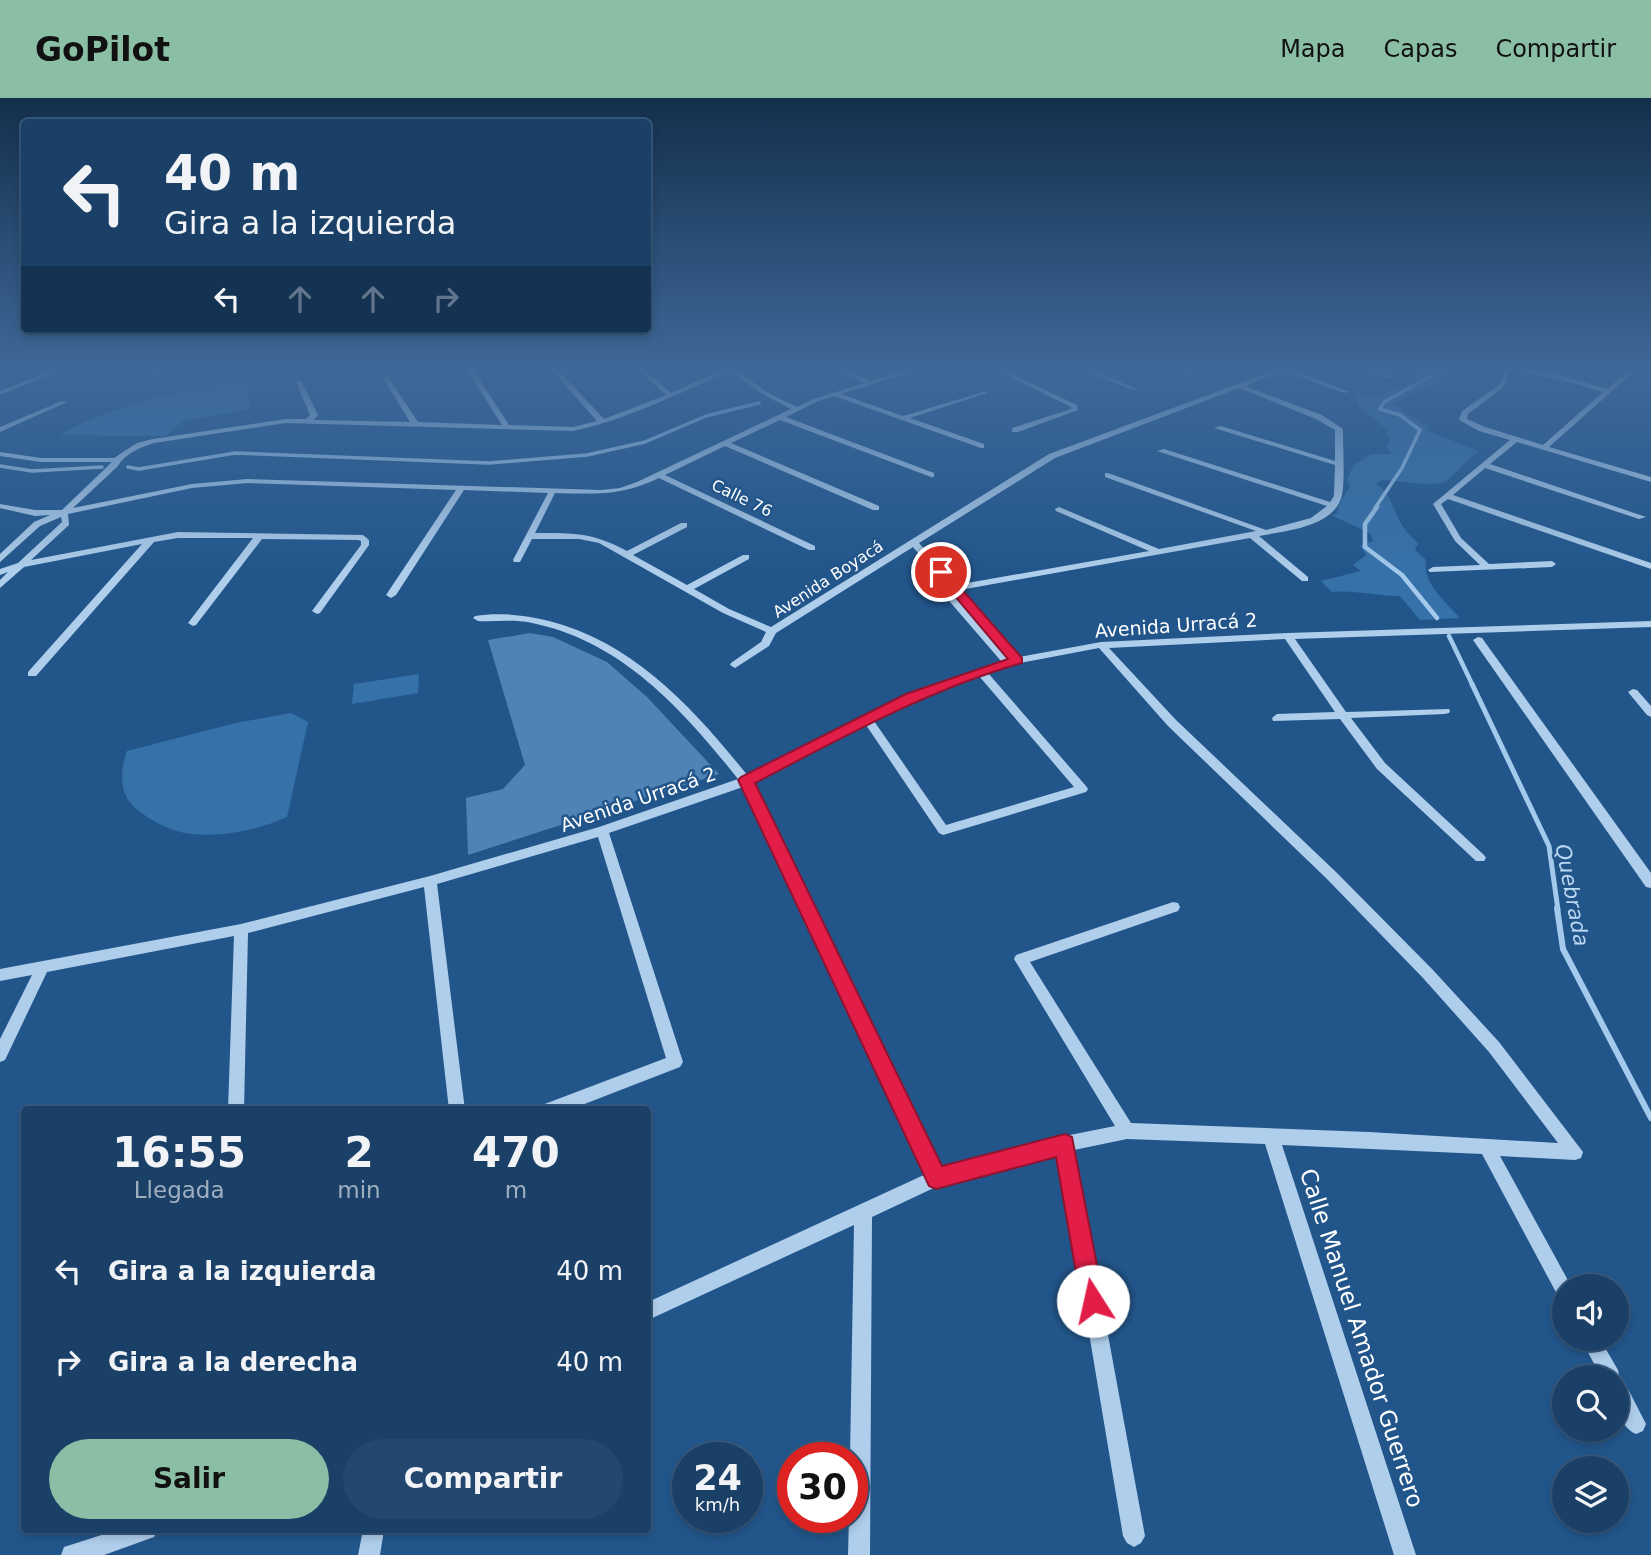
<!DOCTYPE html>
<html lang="es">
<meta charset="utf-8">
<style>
body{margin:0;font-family:"DejaVu Sans",sans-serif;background:#23476e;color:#f1f3f6;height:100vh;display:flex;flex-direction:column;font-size:26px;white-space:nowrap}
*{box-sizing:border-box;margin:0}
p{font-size:23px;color:#9fafc0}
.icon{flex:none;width:38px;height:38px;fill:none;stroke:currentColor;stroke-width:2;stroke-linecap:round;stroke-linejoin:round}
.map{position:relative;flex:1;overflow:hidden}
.sheet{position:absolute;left:21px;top:1008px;width:630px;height:427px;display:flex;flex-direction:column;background:#1a4068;border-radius:7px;box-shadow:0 4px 10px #0003,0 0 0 2px #38597c}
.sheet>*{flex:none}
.banner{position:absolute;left:21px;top:21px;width:630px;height:214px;border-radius:7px;box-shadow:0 4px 10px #0003,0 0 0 2px #38597c;background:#1a4068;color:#f1f3f6;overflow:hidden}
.buttons{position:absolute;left:1552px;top:1176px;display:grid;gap:14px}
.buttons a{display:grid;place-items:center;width:77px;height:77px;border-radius:50%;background:#1a4068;box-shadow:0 4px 10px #0003,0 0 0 2px #38597c;font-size:35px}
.speed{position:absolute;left:672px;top:1344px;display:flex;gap:14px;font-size:35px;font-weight:700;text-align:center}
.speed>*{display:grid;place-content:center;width:91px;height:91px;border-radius:50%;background:#1a4068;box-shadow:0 4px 10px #0003,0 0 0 2px #38597c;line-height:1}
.speed small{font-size:18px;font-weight:400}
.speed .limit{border:10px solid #d22;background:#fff;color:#111}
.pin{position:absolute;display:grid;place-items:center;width:60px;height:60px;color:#fff;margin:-30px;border:4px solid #fff;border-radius:50%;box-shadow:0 2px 7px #0007}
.me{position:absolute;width:77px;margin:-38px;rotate:350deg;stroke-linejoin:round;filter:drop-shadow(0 0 5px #0008)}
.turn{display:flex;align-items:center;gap:24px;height:147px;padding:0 28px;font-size:32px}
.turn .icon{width:91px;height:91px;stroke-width:2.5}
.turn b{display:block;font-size:49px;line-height:60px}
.lanes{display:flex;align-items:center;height:66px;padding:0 28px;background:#0003;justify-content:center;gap:35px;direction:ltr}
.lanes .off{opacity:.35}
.eta{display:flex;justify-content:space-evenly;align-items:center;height:119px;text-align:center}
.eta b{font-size:42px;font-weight:600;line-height:49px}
.button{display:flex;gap:14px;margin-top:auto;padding:14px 28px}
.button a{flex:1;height:80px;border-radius:42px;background:#8abfa5;color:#111;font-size:28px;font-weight:600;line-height:80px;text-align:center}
.button a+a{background:#23476e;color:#f1f3f6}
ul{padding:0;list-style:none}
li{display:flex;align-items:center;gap:21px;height:91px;padding:0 28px}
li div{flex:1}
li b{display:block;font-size:26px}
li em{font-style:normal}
header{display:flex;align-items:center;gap:42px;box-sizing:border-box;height:98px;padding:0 35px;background:#8abfa5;color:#111}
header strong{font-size:33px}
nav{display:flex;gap:38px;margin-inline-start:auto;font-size:24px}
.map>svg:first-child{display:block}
.green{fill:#3671a9}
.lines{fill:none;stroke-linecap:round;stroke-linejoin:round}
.stream-far3{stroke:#a3caec;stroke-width:3.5}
.stream-far2{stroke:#a3caec;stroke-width:4.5}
.stream-far1{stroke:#a3caec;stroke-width:5}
.stream{stroke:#a3caec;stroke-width:6}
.building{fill:#4f82b5}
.minor{fill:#afceeb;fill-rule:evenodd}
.route{fill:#e11d48;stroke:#92132f;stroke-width:2}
.labels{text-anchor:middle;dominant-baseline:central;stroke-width:5;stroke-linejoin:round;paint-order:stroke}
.far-street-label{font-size:16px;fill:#fff;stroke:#22568b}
.street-label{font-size:19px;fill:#fff;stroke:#22568b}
.water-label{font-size:21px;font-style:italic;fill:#bbd8f2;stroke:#22568b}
.near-street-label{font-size:23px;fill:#fff;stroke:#22568b}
</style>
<header>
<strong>GoPilot</strong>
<nav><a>Mapa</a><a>Capas</a><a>Compartir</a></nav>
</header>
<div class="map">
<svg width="1651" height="1457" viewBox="0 0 1651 1457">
<rect width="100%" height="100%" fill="#22568b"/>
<!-- green -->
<path class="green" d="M1414,270H1451L1433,290L1412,295L1393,306L1429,329L1428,333L1479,353C1466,361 1458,375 1446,383C1435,390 1396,382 1381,382L1376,386C1397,399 1392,425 1418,445L1415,452L1426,462C1422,485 1446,504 1460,520L1420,522L1400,498C1375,498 1356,492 1332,494L1321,483L1361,473L1353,467L1366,457L1360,447L1373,443L1370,435L1331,417L1337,416C1338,406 1345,397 1350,388L1347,382L1353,368L1371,356H1392L1386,348L1391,341L1386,336L1388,332L1360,310L1353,297L1381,298L1379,293L1401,291L1408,286L1418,283L1411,272Z
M246,282L251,311L182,323L166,338L60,337C115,305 183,291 246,282Z
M419,576L418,595L352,606L354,586Z
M291,615L308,624L287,719C258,732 223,739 192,736C172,735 137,717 127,700C119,685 122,668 127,653L236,625Z"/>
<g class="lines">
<!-- stream-far3 -->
<path class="stream-far3" d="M0,368L32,373L102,369
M128,369L139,371L235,355L489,365L587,357L645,344L706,318L759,305
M1375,410L1402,370L1420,332L1400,317L1380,311L1384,304L1445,270"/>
<!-- stream-far2 -->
<path class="stream-far2" d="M1377,409L1365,426V449L1402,477L1437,520
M1449,538L1473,588"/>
<!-- stream-far1 -->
<path class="stream-far1" d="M1472,586L1549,748L1558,812"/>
<!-- stream -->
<path class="stream" d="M1557,810L1563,851L1651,1020"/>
</g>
<!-- building -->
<path class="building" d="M530,535L553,539L607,564L647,599L719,676L468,757L466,700L503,691L525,667L488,542Z"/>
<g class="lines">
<!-- minor -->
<path class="minor" d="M59,270L64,271L0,297V293Z
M154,270H160L155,275H151Z
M466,270H472L509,327L573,329L597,323L550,270H556L604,321L666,297L636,270H642L671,295L726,270H733L770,296L797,309L814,301L864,285L837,270H844L870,283L914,270H922L921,271L841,296L903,318L987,293V295L910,320L984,346V350H981L834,298L818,303L786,319L934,375V379H931L780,322L731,345L879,408V412H873L725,348L665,377L815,448V452H809L659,380C621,398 597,396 555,395L535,435C573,435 592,434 627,453L681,425H687V429L633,457L687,487L743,457H749V461L694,491L729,511L771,529L1049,356L1281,270H1289L1349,294L1344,295L1283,273L1245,288L1322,317L1343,331C1343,348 1345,382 1342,397C1335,429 1285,433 1259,438L1308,479V483H1302L1250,440L960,492L1019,559L1101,544L1288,535L1651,523V529L1295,541L1346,614L1449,611L1450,613L1449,615L1445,616L1351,620L1385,665L1484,757L1486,760L1484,763H1476L1377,671L1340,621L1273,623L1272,620L1277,616L1335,614L1285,541L1109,550L1176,622L1336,774L1433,872L1499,944L1583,1054L1581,1060L1575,1062L1500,1058L1570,1186L1571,1188H1564V1201L1558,1198L1482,1056L1282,1047L1416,1457H1394L1265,1046L1127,1041L1074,1052L1145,1438L1141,1445L1134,1449L1127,1445L1123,1438L1059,1056L938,1088L872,1119L870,1457H848L849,1419H852V1360H850L854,1127L648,1222V1204L926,1076L743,689L609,735L683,964L680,969L569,1012H540L542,1007L666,960L598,739L437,786L465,1012H449L424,789L248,835L244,1012H228L234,838L47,874L5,962L0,964V941L32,877L0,883V871L241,826L430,778L599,729L738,681C684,613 622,543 532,525C514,521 496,524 478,523L473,520L475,518C499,514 525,517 549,523C635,545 695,612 748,678L907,597L1001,563L919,468V464H925L947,489L913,449L776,535L769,548L735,570L730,567L731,565L761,544L766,534L723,515L599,445L579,441H532L520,464H514L513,462L548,395L464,392L396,497L391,500L386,497L456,392L247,385L192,390L68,416L69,427L31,462L178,434L363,437L369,442V447L320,515L317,516L312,513L361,447V443L358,442L262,441L196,527L193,528L188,525L253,440H178L154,444L36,578H28V574L142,446L24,469L0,490V482L8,474L0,477V471L18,465L62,424L61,419L40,428L0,464V456L34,424L50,417L35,418L0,410V406L35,412H62L112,364H41L0,358V354L41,360H114L137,345L153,341L286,321H306L310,317L296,284L299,282L302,284L318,317L314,322L410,324L383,280L386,278L389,280L418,324L502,327ZM729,273L766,298L791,311L637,384L620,390L601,392L247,381L192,386L73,410L118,368C124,356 141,349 154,345L286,325L573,333C628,321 678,296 729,273ZM1239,290L1316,321L1335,332V363L1221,328L1214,330L1335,367L1334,398L1330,404L1164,351L1157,353L1327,408L1311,420L1266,432L1108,375H1105V379L1256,433L1159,451L1059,409L1055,411L1056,413L1149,453L956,487L919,445L1055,360ZM1099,550L1168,628L1326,780L1423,880L1489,954L1558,1045L1369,1034L1131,1025L1030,864L1178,813L1180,809L1178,805L1173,804L1016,857L1014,861L1115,1028L1065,1038L940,1071L753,685L866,627L939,735L943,737L1086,694L1088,691L1086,688L988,575L1009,567ZM979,578L1074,689L946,727L874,623L915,601Z
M992,270H999L1077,307L1078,312L1018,334H1012V330L1071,311V309Z
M1079,270H1087L1137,291L1132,292Z
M1175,270H1183L1190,273L1187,275Z
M1362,270H1370L1393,279L1388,280Z
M1506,270C1535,268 1578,282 1607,291L1632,270H1638L1549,349L1651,379V384L1517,344L1490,366L1646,419L1639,421L1485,370L1453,397L1651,465V471L1448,401L1441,406L1461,440L1489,466L1552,463L1556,466L1552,469L1430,474L1428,472L1433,469L1480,467L1455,443L1433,406L1510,342L1479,333L1459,322L1462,313L1499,287ZM1511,272L1570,284L1603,294L1543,347L1485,329L1467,321L1468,316L1504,289Z
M62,303L67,304L0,334V329Z
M1478,539L1482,540L1651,775V790L1646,789L1473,542Z
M1633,591L1637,592L1651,608V619L1647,617L1628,594Z
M1581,1241H1600L1618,1272L1620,1281L1624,1283L1646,1326L1643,1333L1636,1336C1615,1327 1617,1298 1617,1279H1601Z
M117,1432H158L154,1439L104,1457H61L64,1449Z
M363,1432H384L380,1457H358Z"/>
</g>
<!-- sky -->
<linearGradient id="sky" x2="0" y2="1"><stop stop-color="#132f4c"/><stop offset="0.57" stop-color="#3e6898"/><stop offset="1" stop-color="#3e6898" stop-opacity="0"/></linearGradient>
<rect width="1651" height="474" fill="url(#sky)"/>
<!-- route -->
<path class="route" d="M941,471L945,472L1022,560V565C927,592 842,640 755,685L942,1068L1065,1036L1072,1039L1104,1203L1101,1211L1093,1215L1084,1211L1081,1203L1056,1059L936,1091L929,1088L738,682L741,679L906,596L1008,561L937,477L935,474Z"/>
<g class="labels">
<!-- far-street labels -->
<g class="far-street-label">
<text transform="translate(742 400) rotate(26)">Calle 76</text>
<text transform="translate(828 481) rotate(-33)">Avenida Boyacá</text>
</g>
<!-- street labels -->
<g class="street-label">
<text transform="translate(1176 527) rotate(-4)">Avenida Urracá 2</text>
<text transform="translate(638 701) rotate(-19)">Avenida Urracá 2</text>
</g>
<!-- water labels -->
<g class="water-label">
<text transform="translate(1572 797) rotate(79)">Quebrada</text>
</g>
<!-- near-street labels -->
<g class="near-street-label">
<text transform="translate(1362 1240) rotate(72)">Calle Manuel Amador Guerrero</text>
</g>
</g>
</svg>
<div class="buttons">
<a><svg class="icon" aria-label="sound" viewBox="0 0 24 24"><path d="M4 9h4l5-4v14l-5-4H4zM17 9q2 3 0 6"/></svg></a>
<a><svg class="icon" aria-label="search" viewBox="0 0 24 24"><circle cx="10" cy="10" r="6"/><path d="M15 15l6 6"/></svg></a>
<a><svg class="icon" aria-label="layers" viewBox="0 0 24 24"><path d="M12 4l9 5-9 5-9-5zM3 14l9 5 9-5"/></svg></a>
</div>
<div class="speed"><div>24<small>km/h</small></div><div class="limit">30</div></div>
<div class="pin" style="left:941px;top:474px;background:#d93025"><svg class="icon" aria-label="arrive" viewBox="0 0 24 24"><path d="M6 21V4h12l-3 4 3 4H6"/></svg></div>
<svg class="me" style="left:1093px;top:1203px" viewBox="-20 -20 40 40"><circle r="19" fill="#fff"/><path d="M0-13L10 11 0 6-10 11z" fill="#e11d48"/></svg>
<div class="banner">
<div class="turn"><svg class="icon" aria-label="left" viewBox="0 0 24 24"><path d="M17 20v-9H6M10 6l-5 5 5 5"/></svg><div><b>40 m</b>Gira a la izquierda</div></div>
<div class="lanes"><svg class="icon" aria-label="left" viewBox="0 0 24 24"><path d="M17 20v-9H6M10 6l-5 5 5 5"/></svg><svg class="icon off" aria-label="ahead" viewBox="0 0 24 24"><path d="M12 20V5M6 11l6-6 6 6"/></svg><svg class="icon off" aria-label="ahead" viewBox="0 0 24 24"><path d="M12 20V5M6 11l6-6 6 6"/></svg><svg class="icon off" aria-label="right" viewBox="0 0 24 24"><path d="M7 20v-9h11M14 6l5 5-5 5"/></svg></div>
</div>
<section class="sheet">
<div class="eta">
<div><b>16:55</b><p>Llegada</p></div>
<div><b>2</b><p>min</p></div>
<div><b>470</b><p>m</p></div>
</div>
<ul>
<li><svg class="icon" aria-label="left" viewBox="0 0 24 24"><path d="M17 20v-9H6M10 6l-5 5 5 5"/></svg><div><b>Gira a la izquierda</b></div><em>40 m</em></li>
<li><svg class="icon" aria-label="right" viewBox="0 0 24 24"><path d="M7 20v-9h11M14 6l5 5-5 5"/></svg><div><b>Gira a la derecha</b></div><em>40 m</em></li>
</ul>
<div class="button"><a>Salir</a><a>Compartir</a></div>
</section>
</div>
